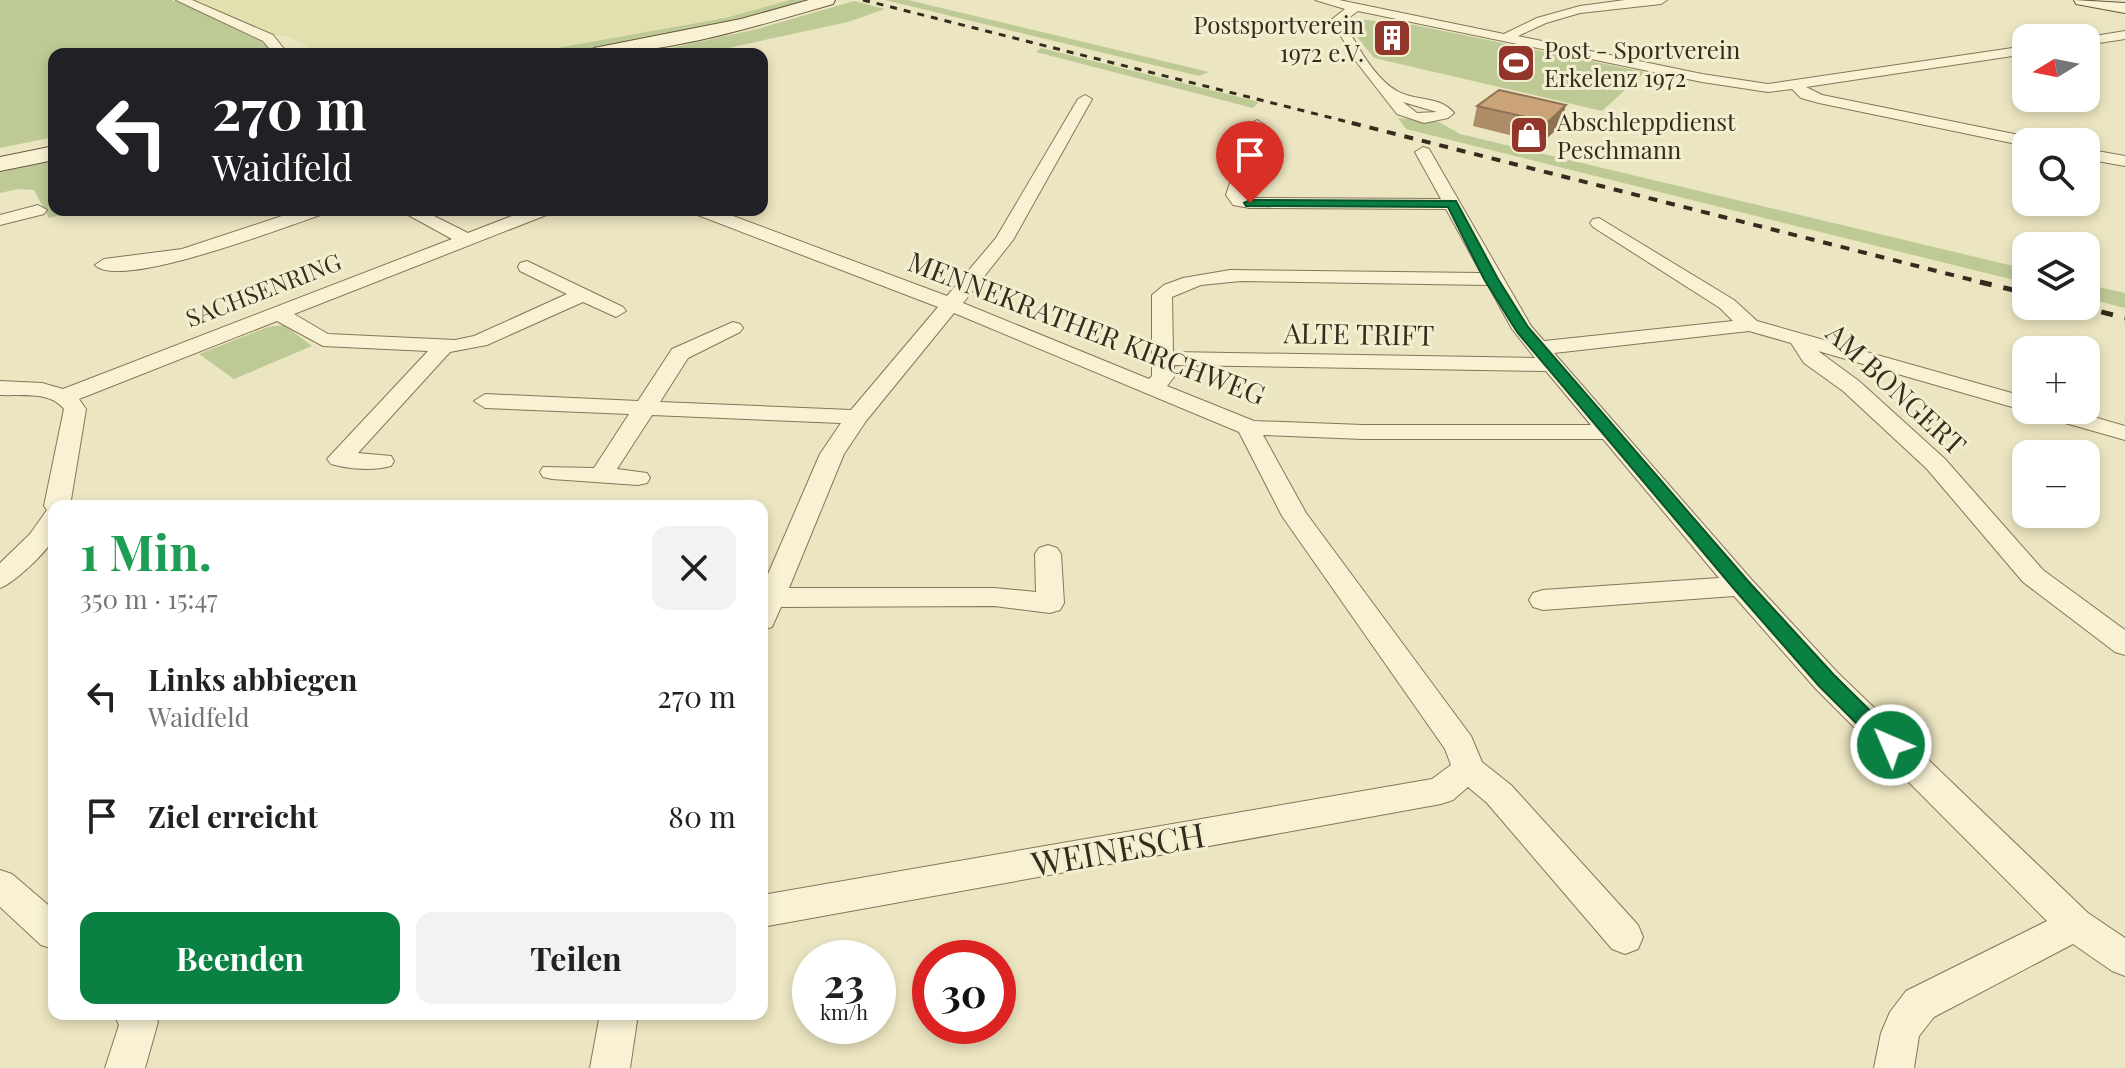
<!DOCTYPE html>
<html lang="de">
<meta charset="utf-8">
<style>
body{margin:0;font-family:"Playfair Display",serif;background:#f2f2f2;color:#202124;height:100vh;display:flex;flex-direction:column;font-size:30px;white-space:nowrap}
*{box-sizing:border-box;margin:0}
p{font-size:26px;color:#757577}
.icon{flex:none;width:44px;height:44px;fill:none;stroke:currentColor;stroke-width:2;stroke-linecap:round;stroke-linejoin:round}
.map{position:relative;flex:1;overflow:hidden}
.sheet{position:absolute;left:48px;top:500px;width:720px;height:520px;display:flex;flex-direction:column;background:#fff;border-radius:16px;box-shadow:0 4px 12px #0003}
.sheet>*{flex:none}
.guide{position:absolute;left:48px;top:48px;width:720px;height:168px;border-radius:16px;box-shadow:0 4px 12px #0003;background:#202124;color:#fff;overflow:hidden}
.needle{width:52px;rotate:260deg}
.fabs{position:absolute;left:2012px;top:24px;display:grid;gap:16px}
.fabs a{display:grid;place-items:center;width:88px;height:88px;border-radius:16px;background:#fff;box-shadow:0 4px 12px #0003;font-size:40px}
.speed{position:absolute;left:792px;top:940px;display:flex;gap:16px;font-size:40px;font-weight:700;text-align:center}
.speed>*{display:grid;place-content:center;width:104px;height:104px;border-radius:50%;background:#fff;box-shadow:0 4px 12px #0003;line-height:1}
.speed small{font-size:20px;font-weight:400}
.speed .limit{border:12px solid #d22;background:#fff;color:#111}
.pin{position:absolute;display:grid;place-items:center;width:68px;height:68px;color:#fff;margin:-82px -34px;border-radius:50% 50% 50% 0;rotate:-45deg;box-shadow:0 0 8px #0007}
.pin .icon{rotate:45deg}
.me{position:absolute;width:88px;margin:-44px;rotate:315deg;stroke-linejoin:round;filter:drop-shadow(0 0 6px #0008)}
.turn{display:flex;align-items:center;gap:28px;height:168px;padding:0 32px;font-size:36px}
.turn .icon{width:104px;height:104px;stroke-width:2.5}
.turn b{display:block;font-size:56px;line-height:68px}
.round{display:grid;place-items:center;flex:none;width:84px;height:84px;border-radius:16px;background:#f2f2f2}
.summary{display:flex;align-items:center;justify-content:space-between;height:136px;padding:0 32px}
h1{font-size:48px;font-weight:700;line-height:60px;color:#1e9e55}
.primary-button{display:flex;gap:16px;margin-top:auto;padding:16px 32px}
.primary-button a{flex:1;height:92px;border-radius:16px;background:#0b8043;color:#fff;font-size:32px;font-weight:700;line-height:92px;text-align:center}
.primary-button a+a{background:#f2f2f2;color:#202124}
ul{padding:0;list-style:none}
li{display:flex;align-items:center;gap:24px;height:120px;padding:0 32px}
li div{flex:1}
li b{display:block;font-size:30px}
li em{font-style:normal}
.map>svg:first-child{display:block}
.farmland{fill:#e2e0ae}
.green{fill:#bdca95}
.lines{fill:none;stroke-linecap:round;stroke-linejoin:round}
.minor-casing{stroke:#857659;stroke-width:2}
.secondary-casing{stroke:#67573c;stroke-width:2}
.minor{fill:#f8f1d4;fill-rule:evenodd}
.secondary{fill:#f8f1d4;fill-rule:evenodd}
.rail-far2{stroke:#352c1d;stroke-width:3;stroke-dasharray:7 7;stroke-linecap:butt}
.rail-far1{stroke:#352c1d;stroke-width:4;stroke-dasharray:9 9;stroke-linecap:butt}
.rail{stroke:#352c1d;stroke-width:5;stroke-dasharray:12 12;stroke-linecap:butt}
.wall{fill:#ae8c67}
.shaded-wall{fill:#8d7254}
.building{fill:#caa378;stroke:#8d7254;stroke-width:2}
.route{fill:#0b8043;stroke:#07532c;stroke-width:2}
.labels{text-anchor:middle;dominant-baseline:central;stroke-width:6;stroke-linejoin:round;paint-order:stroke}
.far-poi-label{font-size:24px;fill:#352c1d;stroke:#f4eed0;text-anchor:start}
.far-street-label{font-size:24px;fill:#352c1d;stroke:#f4eed0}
.street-label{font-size:28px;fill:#352c1d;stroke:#f4eed0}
.near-street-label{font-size:34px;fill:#352c1d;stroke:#f4eed0}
</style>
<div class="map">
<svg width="2125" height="1068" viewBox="0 0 2125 1068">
<rect width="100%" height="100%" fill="#ece5c1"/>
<!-- farmland -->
<path class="farmland" d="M189,0H790L725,18L523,54H321L287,36L273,35Z"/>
<!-- green -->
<path class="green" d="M0,0H172L252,33L274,54H54V137L0,148Z
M790,0H813C720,26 620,54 523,54L725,18Z
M885,0H908L1209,72L1199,76Z
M854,1L885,9L848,22L700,54H644L757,29Z
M1348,18L1414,25L1645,72L1602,111L1374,58L1350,28Z
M1041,48L1259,102L1253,108L1036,52Z
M1398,118L1439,122L1460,134L2026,269V283L1406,129Z
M54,161V210L81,211L49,218L34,190L18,189L0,193V172Z
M2086,284L2125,293V308L2086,298Z
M284,325L312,346L234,379L199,354L268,327Z"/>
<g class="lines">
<defs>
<path id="minor" d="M176,0H192L273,35L288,54H274L263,41Z
M1315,0H1339L1504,34L1537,18L1580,6L1625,0H1667L1661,4L1580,13L1546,23L1518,36L1702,74L1768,84L2026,46V54L1806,87L1822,95L2029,137L2037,142H2026V146L1819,103L1801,98L1792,89L1768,92L1702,82L1358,11L1344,21C1355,43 1375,79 1397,91C1416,102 1439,95 1454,113L1448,118L1424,123L1397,114L1358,64L1331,20L1345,9ZM1403,102L1437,112L1417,113Z
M2125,31V39L2086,45V38H2082Z
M1085,95L1092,99L1013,240L963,303L1149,379L1152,376V295L1164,285L1183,278L1230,270L1481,273L1446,209L1250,208L1233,205L1226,195L1249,125L1257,120L1265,125L1244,195L1250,198L1441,199L1415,152L1423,147L1429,149L1531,326L1544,341L1733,321L1720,308L1593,227L1590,223L1593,219L1599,218L1734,300L1757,321L2026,397V410H2029L2026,411L1818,351L1859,381L1945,459L2043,570L2125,630V655L2115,652L2023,582L1927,469L1843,391L1804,363L1791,343L1749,331L1554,353L1751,579L1838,673L2088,913L2125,938V976L2112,971L2073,944L1934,1017L1919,1036L1914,1068H1874L1881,1033L1890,1012L1906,991L2047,921L1816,689L1734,596L1543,610L1533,607L1529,600L1533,593L1543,590L1719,578L1603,439H1363L1263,435L1306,513L1471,736L1482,762L1511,785L1638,925L1643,937L1638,949L1625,954L1612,949L1487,803L1468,787L1453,800L1441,804L762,927V895L1432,779L1451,765L1445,749L1282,516L1239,432L954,313L866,421L844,454L789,588H994L1036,592L1035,554L1039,548L1048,545L1057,548L1061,554L1064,603L1060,610L1050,613L994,606L781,607L772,627L762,630V588L820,454L841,423L652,415L617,469L647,473L650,478L647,483L638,485L552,479L543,477L540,472L543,467L594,468L629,414L485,408L474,401L485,394L638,401L672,349L733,322L740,324L743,328L740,332L688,358L660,402L851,410L938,307L695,214L692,210H717L947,296L996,238L1078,99ZM1241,281L1488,285L1512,329L1535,358L1173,352L1172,297L1201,285ZM1174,365L1546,371L1591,425H1363L1254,421L1167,386L1174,377Z
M2086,149L2125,156V166L2086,159Z
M38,205L47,210L44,214L0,225V215Z
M300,210H326L323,214C288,226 119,291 95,265L104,259L182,249Z
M399,210H422L468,233L527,210H552L549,214L294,314L328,334L455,340L474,336L567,294L520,271L518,267L520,263L527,261L623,307L626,311L616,317L583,302L487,345L450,352L358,453L391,456L394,461L391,466C373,471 348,469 331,464L327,459L428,351L323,346L277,321L79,399L86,409L70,506H54C54,516 56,530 53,539C47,552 13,584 0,588V563L30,534L47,510L44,506L64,409C50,391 21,396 0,395V381L42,383L63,389L452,239Z
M2034,410H2070L2125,426V440L2037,415Z
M0,870L12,874L54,910V949L41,945L0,907Z
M114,1014H155L158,1022L145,1068H105L119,1025Z
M600,1014H638L630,1068H590Z"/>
<path id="secondary" d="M809,0H835L833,4C753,27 669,54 585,54L594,48L741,19Z
M2074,0L2125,3V13L2076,4Z
M54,146V160L0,171V157Z"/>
</defs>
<!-- minor casing -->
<use href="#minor" class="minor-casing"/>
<!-- secondary casing -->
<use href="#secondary" class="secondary-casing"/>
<!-- minor -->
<use href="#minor" class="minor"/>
<!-- secondary -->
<use href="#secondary" class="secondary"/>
<!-- rail-far2 -->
<path class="rail-far2" d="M863,0L1360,125"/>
<!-- rail-far1 -->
<path class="rail-far1" d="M1352,123L1988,284"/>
<!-- rail -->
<path class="rail" d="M1980,282L2026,293
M2078,306L2125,318"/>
</g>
<!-- wall -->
<path class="wall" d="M1477,106L1560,126L1542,143L1473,126Z"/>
<!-- shaded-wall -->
<path class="shaded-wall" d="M1566,105L1560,126L1542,143L1548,122Z"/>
<!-- building -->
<path class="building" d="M1499,90L1566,105L1548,122L1477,106Z"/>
<!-- route -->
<path class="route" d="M1250,200L1456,201L1498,279L1528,327L1748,581L1834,675L1899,739L1902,745L1899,751L1891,754L1884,751L1819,686L1735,590L1517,332L1484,279L1448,207L1246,206L1244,203Z"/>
<!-- icons -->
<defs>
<symbol id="building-square" viewBox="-11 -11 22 22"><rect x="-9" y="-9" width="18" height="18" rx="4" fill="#92362b" stroke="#f4eed0"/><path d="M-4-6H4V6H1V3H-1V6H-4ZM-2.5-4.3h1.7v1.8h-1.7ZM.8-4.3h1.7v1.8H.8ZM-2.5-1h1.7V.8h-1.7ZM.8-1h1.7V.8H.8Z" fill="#fff"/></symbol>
<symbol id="stadium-square" viewBox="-11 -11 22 22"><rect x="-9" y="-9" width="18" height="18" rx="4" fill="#92362b" stroke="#f4eed0"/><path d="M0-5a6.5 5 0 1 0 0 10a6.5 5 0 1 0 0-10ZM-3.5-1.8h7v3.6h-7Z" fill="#fff"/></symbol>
<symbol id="shop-square" viewBox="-11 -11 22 22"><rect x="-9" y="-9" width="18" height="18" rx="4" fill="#92362b" stroke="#f4eed0"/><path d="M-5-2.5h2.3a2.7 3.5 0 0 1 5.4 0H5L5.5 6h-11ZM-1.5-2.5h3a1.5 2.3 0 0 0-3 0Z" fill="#fff"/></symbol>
</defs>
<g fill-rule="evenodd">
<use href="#building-square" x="1370" y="16" width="44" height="44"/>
<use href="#stadium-square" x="1494" y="41" width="44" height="44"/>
<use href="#shop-square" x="1507" y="113" width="44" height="44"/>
</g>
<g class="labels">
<!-- far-poi labels -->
<g class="far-poi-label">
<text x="1364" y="24" text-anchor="end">Postsportverein<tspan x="1364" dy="28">1972 e.V.</tspan></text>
<text x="1544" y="49">Post - Sportverein<tspan x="1544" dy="28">Erkelenz 1972</tspan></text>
<text x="1557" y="121">Abschleppdienst<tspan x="1557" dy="28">Peschmann</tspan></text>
</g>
<!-- far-street labels -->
<g class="far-street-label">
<text transform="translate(263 289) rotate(-21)">SACHSENRING</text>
</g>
<!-- street labels -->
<g class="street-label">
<text transform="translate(1087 327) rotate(21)">MENNEKRATHER KIRCHWEG</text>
<text transform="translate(1359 333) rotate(1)">ALTE TRIFT</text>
<text transform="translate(1897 388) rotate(43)">AM BONGERT</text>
</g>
<!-- near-street labels -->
<g class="near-street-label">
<text transform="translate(1118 848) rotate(-10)">WEINESCH</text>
</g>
</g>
</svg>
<div class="fabs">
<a><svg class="needle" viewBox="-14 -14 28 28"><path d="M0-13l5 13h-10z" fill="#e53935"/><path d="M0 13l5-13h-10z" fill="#757577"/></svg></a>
<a><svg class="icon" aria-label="search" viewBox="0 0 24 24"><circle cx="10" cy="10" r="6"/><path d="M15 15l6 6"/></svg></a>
<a><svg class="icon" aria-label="layers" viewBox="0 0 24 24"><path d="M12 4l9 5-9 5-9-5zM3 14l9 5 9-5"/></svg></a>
<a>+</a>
<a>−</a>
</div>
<div class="speed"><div>23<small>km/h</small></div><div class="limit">30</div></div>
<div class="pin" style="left:1250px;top:203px;background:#d93025"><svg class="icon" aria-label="arrive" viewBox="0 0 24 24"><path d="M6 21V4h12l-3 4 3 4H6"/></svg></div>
<svg class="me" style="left:1891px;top:745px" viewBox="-20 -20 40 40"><circle r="17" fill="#0b8043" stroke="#fff" stroke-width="3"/><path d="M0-11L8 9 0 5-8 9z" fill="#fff"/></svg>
<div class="guide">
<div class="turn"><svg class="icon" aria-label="left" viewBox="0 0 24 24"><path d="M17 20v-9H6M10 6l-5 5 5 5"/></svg><div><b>270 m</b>Waidfeld</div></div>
</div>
<section class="sheet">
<div class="summary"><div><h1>1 Min.</h1><p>350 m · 15:47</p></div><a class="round"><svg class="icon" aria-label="close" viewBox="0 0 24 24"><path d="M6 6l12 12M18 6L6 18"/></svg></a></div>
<ul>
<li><svg class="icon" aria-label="left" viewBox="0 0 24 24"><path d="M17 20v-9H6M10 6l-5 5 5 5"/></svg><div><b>Links abbiegen</b><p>Waidfeld</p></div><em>270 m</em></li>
<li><svg class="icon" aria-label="arrive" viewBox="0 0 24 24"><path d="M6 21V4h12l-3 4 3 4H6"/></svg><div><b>Ziel erreicht</b></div><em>80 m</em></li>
</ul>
<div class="primary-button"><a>Beenden</a><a>Teilen</a></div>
</section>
</div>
